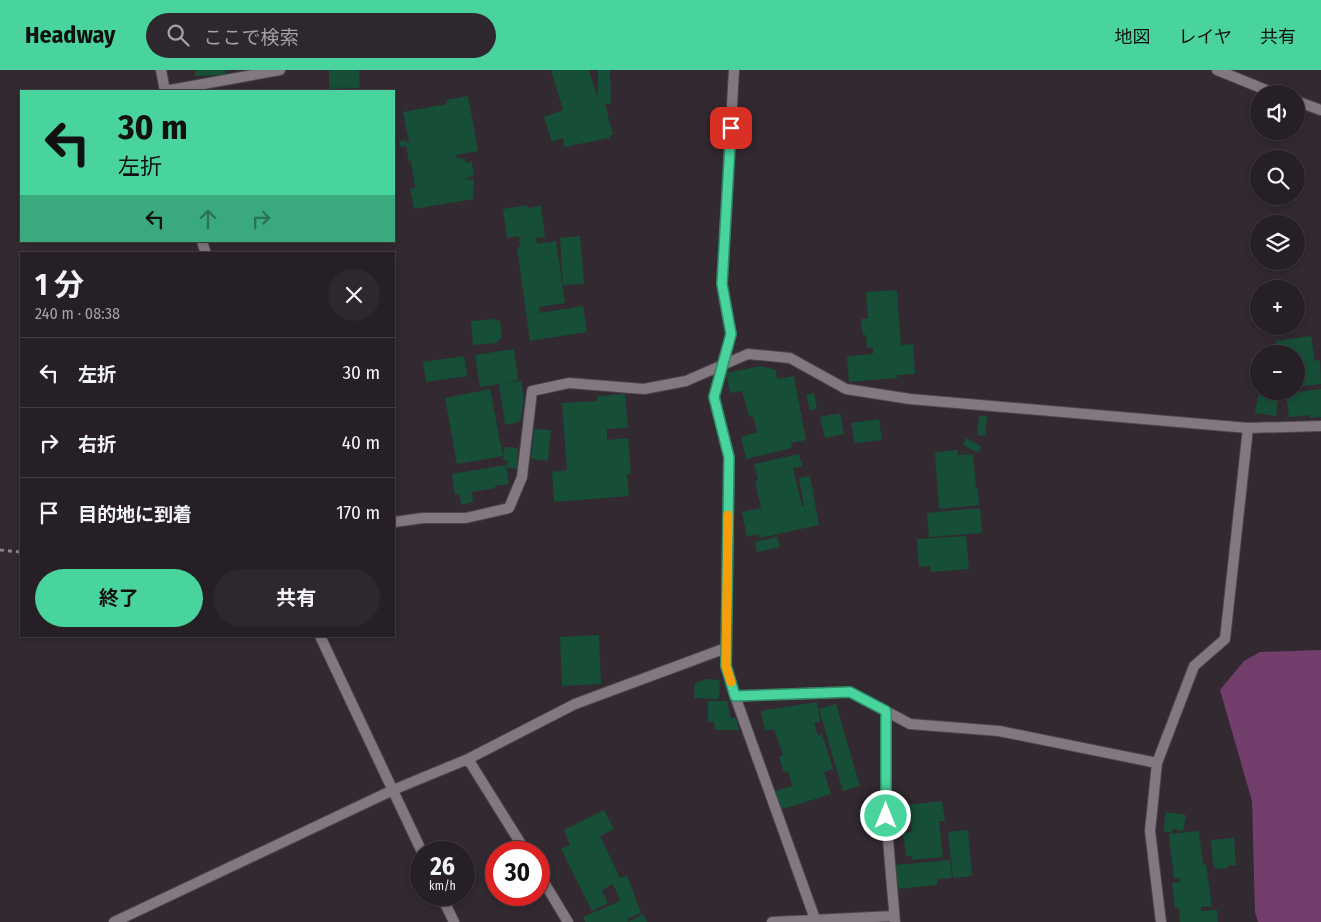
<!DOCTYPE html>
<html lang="ja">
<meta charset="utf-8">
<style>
body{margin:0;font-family:"Fira Sans Condensed","Noto Sans JP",sans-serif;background:#2e272d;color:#f1f3f6;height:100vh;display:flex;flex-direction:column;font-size:19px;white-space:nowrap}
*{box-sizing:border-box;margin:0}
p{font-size:16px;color:#a4a2a7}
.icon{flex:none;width:28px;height:28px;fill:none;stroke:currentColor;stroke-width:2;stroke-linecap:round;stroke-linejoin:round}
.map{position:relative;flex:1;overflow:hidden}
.details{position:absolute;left:20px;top:182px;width:375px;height:385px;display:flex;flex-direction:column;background:#261f25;border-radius:0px;box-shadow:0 2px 8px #0003,0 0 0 1px #423d42}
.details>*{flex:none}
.top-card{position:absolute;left:20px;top:20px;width:375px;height:152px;border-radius:0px;box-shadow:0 2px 8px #0003,0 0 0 1px #423d42;background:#49d49d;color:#111;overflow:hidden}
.controls{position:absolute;left:1250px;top:15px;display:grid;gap:10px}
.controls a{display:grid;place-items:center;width:55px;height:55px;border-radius:50%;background:#261f25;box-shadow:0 2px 8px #0003,0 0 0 1px #423d42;font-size:25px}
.speed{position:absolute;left:410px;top:771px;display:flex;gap:10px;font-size:25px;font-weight:700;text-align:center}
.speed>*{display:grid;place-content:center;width:65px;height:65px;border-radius:50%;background:#261f25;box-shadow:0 2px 8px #0003,0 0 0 1px #423d42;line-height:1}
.speed small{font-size:12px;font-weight:400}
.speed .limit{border:8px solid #d22;background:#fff;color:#111}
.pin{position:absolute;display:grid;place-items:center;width:42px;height:42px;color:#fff;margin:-21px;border-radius:10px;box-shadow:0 2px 8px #0006}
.me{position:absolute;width:55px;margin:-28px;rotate:0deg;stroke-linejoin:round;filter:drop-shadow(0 0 4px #0008)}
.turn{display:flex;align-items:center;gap:18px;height:105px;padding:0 15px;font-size:22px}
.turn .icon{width:65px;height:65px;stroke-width:2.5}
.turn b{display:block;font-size:35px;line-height:42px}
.lanes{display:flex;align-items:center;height:48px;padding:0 15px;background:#0003;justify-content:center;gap:25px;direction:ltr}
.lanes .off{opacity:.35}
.round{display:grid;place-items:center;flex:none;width:52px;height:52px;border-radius:26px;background:#2e272d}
.head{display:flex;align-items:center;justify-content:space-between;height:85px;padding:0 15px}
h1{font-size:30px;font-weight:700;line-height:38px}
.action{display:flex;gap:10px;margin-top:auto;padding:10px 15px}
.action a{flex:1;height:58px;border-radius:30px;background:#49d49d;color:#111;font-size:20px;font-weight:700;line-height:58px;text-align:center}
.action a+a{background:#2e272d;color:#f1f3f6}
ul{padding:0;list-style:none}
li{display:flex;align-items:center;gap:15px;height:70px;padding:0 15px;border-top:1px solid #423d42}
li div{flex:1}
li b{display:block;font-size:19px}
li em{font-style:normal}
header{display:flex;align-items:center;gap:30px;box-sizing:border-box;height:70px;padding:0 25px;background:#49d49d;color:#111}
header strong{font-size:24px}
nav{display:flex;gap:28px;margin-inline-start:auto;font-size:18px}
.search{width:350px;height:45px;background:#2e272d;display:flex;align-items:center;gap:12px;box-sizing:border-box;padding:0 18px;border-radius:28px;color:#a4a2a7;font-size:19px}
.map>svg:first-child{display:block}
.green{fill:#733e6b}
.building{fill:#174e38}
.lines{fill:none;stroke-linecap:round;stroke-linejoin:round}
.street-casing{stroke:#4d454b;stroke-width:12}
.path{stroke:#8a8289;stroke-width:3;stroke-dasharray:4 4;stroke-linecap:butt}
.street{stroke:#827880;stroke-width:10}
.route-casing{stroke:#2f8a66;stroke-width:12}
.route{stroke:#49d49d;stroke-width:9}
.slow{stroke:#f59e0b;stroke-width:9}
</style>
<header>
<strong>Headway</strong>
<div class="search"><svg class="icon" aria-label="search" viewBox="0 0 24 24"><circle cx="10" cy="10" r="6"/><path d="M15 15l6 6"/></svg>ここで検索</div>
<nav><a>地図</a><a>レイヤ</a><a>共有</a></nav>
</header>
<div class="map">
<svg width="1321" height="852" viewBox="0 0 1321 852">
<rect width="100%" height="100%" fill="#322931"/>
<!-- green -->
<path class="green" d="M1321,580V852H1258L1255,842L1252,731L1220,620L1244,591L1260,582Z"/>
<!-- building -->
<path class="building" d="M195,0H225V5L195,6Z
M329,0H359L360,18L329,19Z
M551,0H589L598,29V0H610L611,34H605L613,65H609L610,68L564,77L563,68L552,72L544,47L563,40Z
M468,26L478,81L456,85L457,89L465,88V93L472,92L474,106L468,107V109L458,111L474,109L473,129L414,139L410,119L415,118L411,91H409L406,76L400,77L399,71L406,70V73L409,72L403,42L447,34L446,30Z
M528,135V138L541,136L545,167L536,168L537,174L556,171L565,233L539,237L540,243L583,236L587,262L530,271L517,177H520L519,166L507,168L503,139Z
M580,166L584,214L563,215L560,168Z
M897,220L901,275L913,274L915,304L897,305V308L849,312L847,286L873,284V277L867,278L866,265H863L861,249H868L866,222Z
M495,249V251L500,250L502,269L498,270V273L473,275L471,251Z
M1311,266L1315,291L1320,290L1321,314L1296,317V284H1278L1276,271Z
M514,279L518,310L505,313L521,311L524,329L520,352L505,355L499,314L480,317L475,285Z
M464,286L467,306L426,312L423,292Z
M761,296L776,300L777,309L794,306L806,370L791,373L792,378L746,389L741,367L757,362L753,346L749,347L742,321L730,323L726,303Z
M490,319L503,386L457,394L445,328Z
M1321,319V347L1310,348V345L1289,347L1286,323Z
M814,323L817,339L810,340L806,325Z
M625,324L628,358L607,359V370L628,368L631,404H627L629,426L554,432L552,402L567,400L562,333L597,331L598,326Z
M1258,325L1278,329L1276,346L1255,343Z
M840,343L844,364L825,368L820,347Z
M979,346H987L985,366L977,365Z
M879,349L882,370L855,373L851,353Z
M534,359L551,360L548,391L531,389Z
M966,368L982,377L978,383L963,375Z
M504,377L518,378L517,399L507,398L508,390H503Z
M958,380V385L973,384L976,418H978L979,435L939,439L935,382Z
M799,384L802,396L793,398L802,436H804L799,408L810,406L819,455L760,468L759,464L747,467L742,442L761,438L755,411L758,410L754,394Z
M506,395L509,414L495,416V418L472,422L473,432L460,435L461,432L459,424L455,425L452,404Z
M980,438L982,463L929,467L927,443Z
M966,466L969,499L931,502L930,496L919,497L917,469Z
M777,467L780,477L757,482L755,472Z
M599,565L601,614L562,616L560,567Z
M707,609L720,610L719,629L694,628L695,613Z
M708,631H727L731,649L736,647L739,660H715L714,652H708Z
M817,632L820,652L814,653L818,666L822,664L833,699L824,702L831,724L780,740L774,721L792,716L788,701L784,703L779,687L783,685L774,659L765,661L761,641Z
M836,634L860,716L843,721L819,639Z
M942,731L945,751H939L943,787L912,790V786H906L903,763L912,762L908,735Z
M604,740L614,759L600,766L620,808L627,805L641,843L627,849L628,852L643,844L647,852H585L583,847L620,831L613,814L602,820L608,833L592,841L561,779L570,775L564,760Z
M1166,742L1186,745L1183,761L1172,759V763L1163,761Z
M968,760L972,806L953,808L948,762Z
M1199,761L1203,795L1206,794L1212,836L1201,837V841L1217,840L1218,852H1180L1179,838L1175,839L1172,813L1180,812V808H1174L1169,764Z
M1234,768L1236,795H1228V798L1215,799V796H1213L1211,770Z
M950,790L952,808L937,809V815L897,819L895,795Z"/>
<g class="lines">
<defs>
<path id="street" d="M161,0L165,21
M734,0L722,214L731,264L714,327L729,387L726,596L735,626L850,622L910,654L999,661L1157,693
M1217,0L1276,24
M165,21L280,0
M1296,31L1321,40
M202,171L206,184
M394,452L423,448H466L509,438L522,407L532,321L569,313L644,319L686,311L748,284L790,288L846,319L910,329L1248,358L1321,356
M320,566L422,782
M735,626L815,849
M886,641V746L895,852
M468,689L526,782
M539,804L568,852
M441,825L454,852
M114,852L393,720L468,689L575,634L726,578
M772,852L894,846
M1161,852L1150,761L1157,693L1194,596L1225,569L1248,358"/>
</defs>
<!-- street casing -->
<use href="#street" class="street-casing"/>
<!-- path -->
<path class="path" d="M0,480L21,482"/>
<!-- street -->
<use href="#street" class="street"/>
</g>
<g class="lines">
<defs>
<path id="route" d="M731,58L722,214L731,264L714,327L729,387L726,596L735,626L850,622L886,641V746"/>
</defs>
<!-- route casing -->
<use href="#route" class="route-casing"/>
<!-- route -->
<use href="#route" class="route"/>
<!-- slow -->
<path class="slow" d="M728,445L726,596L731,612"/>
</g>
</svg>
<div class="controls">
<a><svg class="icon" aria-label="sound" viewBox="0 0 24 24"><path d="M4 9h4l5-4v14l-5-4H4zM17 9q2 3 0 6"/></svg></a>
<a><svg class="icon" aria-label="search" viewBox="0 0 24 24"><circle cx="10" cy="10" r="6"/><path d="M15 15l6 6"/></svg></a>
<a><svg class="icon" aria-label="layers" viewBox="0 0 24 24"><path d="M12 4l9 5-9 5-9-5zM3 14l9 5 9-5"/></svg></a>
<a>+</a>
<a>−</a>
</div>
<div class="speed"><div>26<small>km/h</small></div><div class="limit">30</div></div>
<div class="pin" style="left:731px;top:58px;background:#d93025"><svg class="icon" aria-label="arrive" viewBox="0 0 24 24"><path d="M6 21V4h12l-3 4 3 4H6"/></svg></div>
<svg class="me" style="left:886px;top:746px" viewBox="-20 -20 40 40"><circle r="17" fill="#49d49d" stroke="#fff" stroke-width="3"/><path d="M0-11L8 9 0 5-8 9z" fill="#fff"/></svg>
<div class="top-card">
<div class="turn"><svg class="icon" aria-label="left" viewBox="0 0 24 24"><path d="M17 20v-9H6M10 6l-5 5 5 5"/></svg><div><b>30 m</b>左折</div></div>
<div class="lanes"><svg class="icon" aria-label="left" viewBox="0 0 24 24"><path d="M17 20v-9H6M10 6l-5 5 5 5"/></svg><svg class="icon off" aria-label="ahead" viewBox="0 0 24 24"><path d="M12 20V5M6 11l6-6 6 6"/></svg><svg class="icon off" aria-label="right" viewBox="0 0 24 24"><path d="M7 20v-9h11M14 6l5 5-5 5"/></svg></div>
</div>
<section class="details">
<div class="head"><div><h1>1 分</h1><p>240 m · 08:38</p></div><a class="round"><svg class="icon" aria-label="close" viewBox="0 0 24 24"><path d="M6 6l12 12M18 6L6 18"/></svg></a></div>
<ul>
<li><svg class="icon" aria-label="left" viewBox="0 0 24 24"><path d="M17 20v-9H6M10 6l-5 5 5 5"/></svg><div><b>左折</b></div><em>30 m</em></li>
<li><svg class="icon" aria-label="right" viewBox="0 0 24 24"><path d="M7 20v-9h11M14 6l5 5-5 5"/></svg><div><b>右折</b></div><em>40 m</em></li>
<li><svg class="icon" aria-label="arrive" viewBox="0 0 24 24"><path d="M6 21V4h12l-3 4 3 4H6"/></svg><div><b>目的地に到着</b></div><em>170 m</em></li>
</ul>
<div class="action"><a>終了</a><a>共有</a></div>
</section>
</div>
